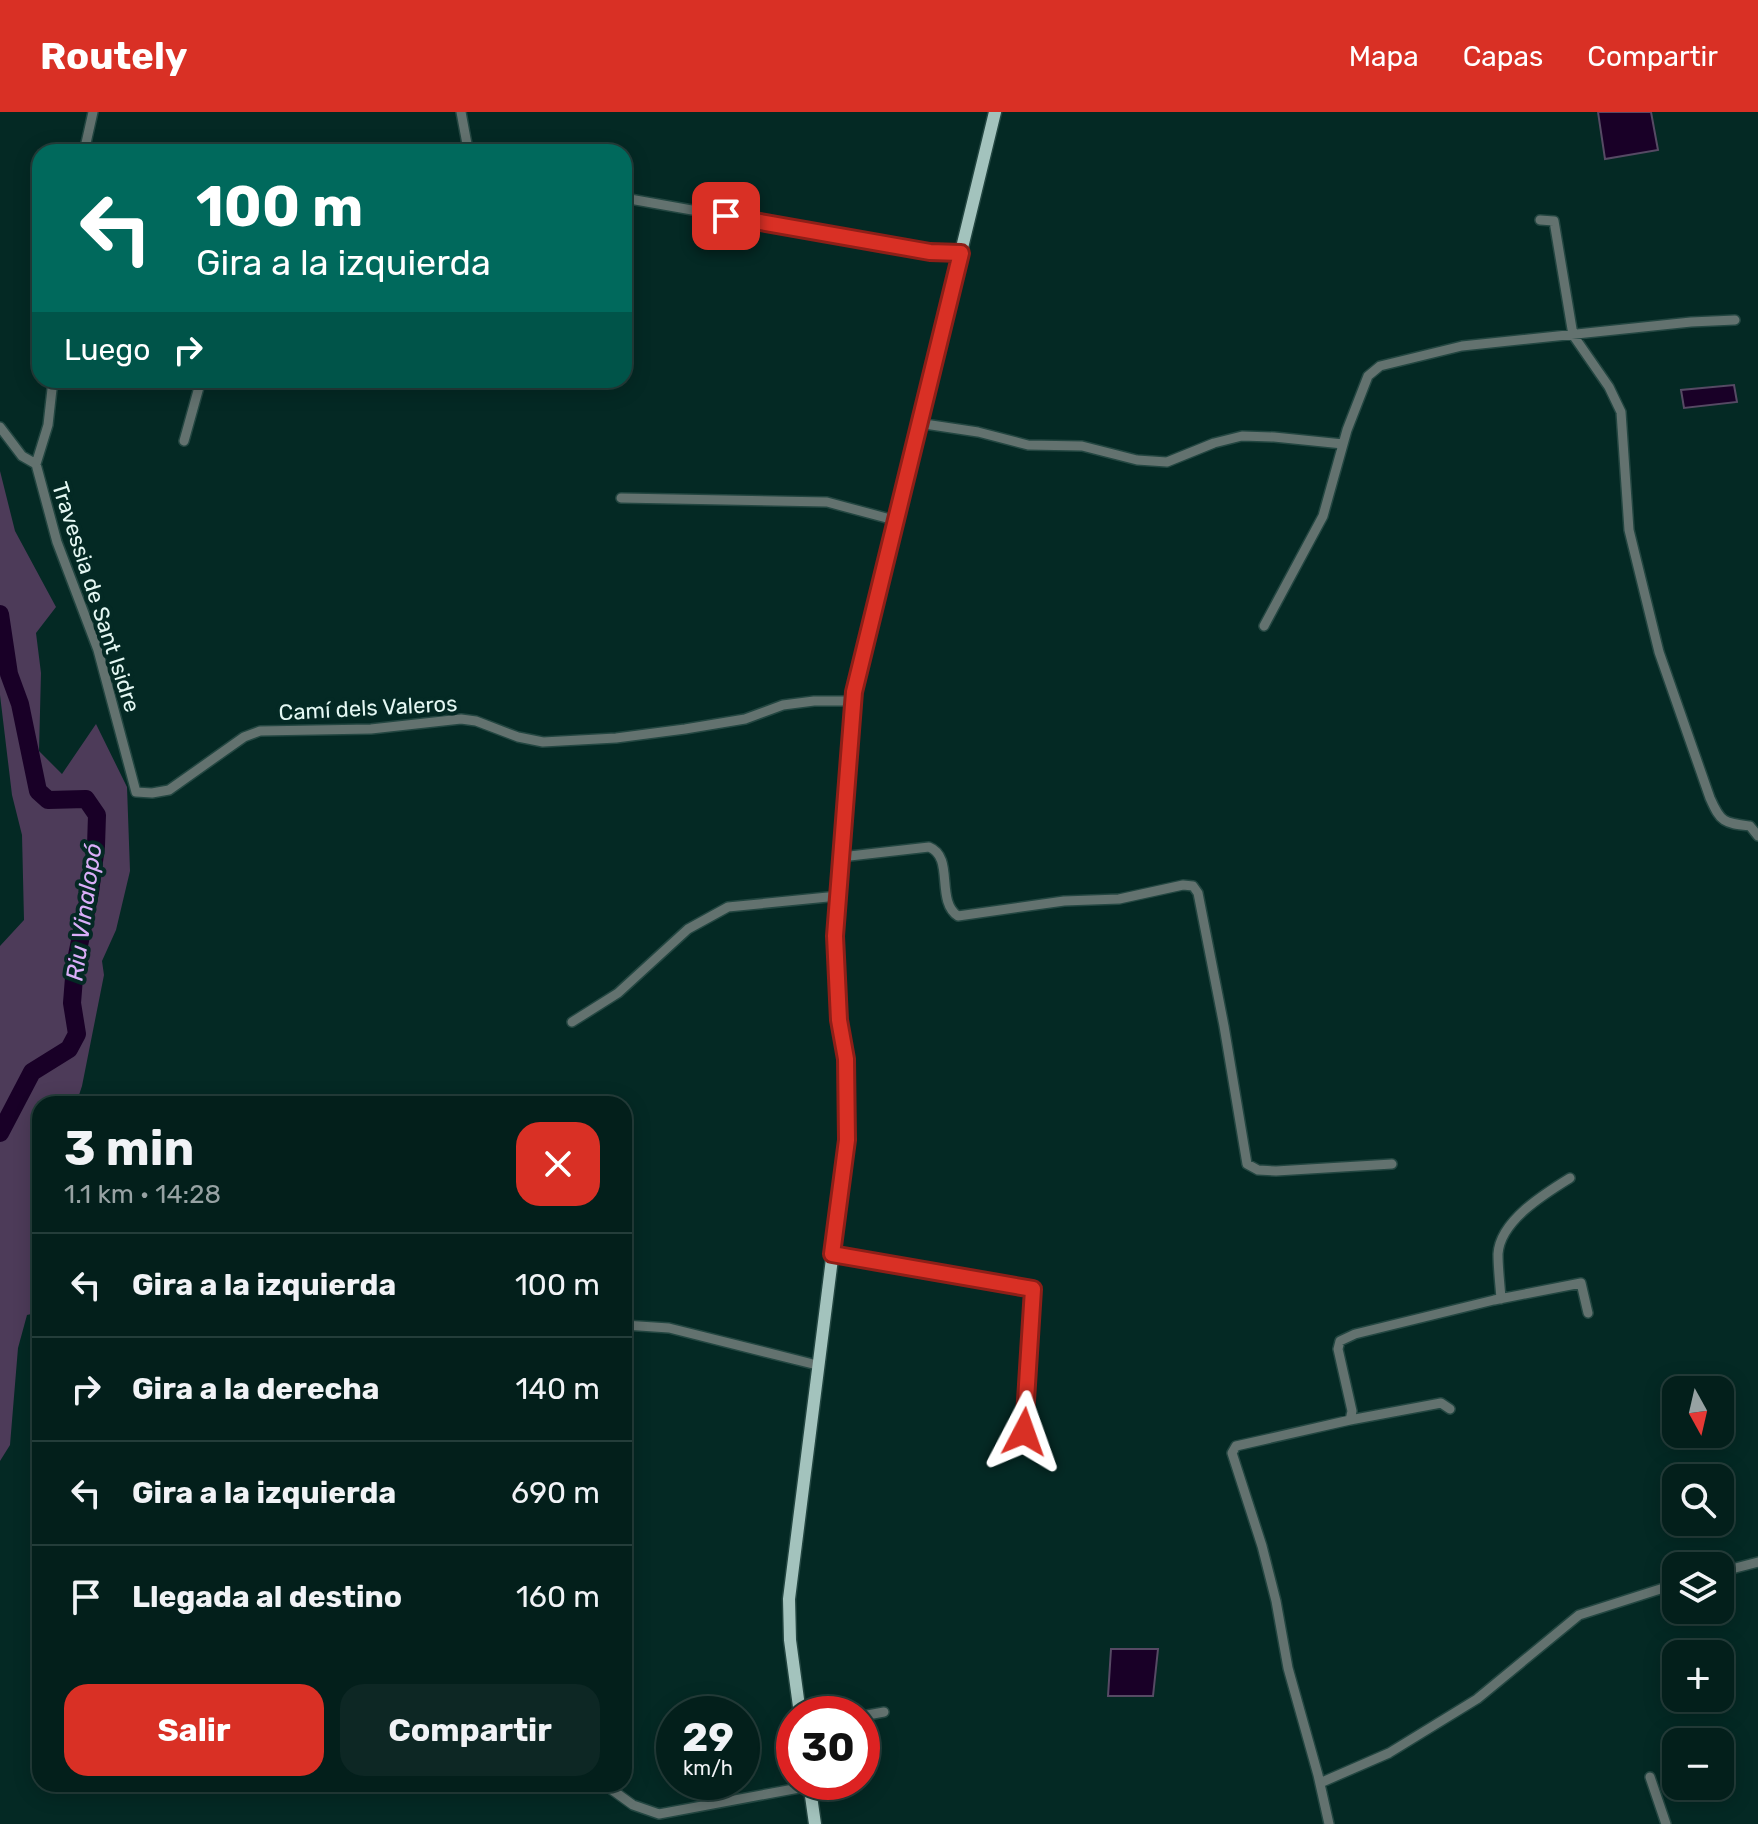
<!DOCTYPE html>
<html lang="es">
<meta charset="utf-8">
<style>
body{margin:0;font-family:Rubik,sans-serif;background:#0d2724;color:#f1f3f6;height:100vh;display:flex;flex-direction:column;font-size:30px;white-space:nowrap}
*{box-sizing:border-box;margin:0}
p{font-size:26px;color:#97a2a3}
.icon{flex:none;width:44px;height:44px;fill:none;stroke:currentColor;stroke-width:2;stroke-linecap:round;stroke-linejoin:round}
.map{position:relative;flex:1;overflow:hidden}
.details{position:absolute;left:32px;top:984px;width:600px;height:696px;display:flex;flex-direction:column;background:#031f1b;border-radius:24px;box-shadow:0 4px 20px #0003,0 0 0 2px #243d3a}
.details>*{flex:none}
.guide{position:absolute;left:32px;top:32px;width:600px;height:244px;border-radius:24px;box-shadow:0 4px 20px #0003,0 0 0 2px #243d3a;background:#00695c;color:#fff;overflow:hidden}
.needle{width:52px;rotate:172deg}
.buttons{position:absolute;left:1662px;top:1264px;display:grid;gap:16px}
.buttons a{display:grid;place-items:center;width:72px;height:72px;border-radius:16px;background:#031f1b;box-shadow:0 4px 20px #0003,0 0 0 2px #243d3a;font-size:40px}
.speed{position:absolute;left:656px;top:1584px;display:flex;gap:16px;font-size:40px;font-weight:700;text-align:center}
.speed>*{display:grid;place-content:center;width:104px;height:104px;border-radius:50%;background:#031f1b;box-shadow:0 4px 20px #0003,0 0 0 2px #243d3a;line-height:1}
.speed small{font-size:20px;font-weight:400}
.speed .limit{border:12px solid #d22;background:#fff;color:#111}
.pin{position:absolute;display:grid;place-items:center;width:68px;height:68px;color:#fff;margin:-34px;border-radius:16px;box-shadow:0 4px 12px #0006}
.me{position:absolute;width:88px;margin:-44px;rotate:4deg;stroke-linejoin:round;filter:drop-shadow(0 0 6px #0008)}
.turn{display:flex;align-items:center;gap:28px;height:168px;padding:0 32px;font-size:36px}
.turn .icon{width:104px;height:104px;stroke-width:2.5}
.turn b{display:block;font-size:56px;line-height:68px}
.then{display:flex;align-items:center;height:76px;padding:0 32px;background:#0003;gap:16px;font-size:30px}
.round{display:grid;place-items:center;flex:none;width:84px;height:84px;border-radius:24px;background:#0d2724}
.summary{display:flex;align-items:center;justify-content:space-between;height:136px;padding:0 32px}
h1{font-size:48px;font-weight:700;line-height:60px}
.primary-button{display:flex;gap:16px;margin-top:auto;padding:16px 32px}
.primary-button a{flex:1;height:92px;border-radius:24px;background:#d93025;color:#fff;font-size:32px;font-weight:700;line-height:92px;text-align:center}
.primary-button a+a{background:#0d2724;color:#f1f3f6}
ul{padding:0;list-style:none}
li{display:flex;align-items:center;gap:24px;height:104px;padding:0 32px;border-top:2px solid #243d3a}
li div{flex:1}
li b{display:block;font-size:30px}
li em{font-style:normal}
header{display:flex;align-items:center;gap:48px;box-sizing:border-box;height:112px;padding:0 40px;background:#d93025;color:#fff}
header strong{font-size:38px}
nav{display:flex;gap:44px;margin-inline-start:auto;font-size:28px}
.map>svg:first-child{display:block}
.green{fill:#4d3b59}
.water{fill:#190027;stroke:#564a64;stroke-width:2}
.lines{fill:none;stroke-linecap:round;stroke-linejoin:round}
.river{stroke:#190027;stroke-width:18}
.minor-casing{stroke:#234641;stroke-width:12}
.major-casing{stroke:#234641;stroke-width:15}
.minor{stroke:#63726f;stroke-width:9}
.major{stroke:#a3c3bd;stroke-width:12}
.route-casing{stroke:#8d1f18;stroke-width:20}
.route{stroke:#d93025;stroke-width:14}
.labels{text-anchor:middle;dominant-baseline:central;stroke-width:8;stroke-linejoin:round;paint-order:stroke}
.street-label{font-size:22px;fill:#e4f7f3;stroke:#042924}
.water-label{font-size:24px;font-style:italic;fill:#daaef9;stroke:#042924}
</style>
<header>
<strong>Routely</strong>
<nav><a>Mapa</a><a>Capas</a><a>Compartir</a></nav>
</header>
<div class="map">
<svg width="1758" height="1712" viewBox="0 0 1758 1712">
<rect width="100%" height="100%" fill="#042924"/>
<!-- green -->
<path class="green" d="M0,359L15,419L56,495L36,521L41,561L39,639L62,662L96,612L127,675L130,759L116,818L102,849L104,863L82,974L76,992H40V1200L27,1203L18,1236L10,1333L0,1349V834L24,808L22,723L12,683L0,583Z"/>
<!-- water -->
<path class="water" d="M1598,0H1651L1658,38L1605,47Z
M1734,273L1737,290L1684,296L1681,278Z
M1111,1537H1158L1153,1584H1108Z"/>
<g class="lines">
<!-- river -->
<path class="river" d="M0,502L9,562L20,592L38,679L48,688L86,687L97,703L96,734L90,780L75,853L72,891L77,922L69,937L32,960L0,1021"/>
<defs>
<path id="minor" d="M461,0L467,32L472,40
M84,40L93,0
M624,86L930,140L961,141
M1540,108L1554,109L1573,223L1609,275L1621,300L1629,418L1659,540L1710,686C1721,711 1724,711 1750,714L1758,724
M918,311L978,320L1028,333L1082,334L1137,348L1167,350L1214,331L1242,324L1274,325L1343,332
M0,315L22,344L36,352L57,430L98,538L136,680L152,681L169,678L244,625L260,619L371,617L461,607L476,609L518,625L543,630L616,626L685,617L745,607L783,593L814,589H853
M184,329L201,268
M36,352L48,313L53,268
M621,386L827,390L894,408
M1264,514L1323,404L1347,318L1368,264L1380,254L1462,234L1691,210L1735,208
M841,745L929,735C955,745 935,789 958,804L1064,789L1119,787L1183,773L1193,774L1198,781L1224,914L1247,1052L1258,1058L1276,1059L1392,1052
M572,910L618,881L688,817L728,795L838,784
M832,1142L1033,1177L1024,1320
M1501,1187C1500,1172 1498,1157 1498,1142C1500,1109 1544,1082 1570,1066
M624,1213L669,1216L817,1253
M1350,1308L1441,1291L1450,1297
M1720,1460L1758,1450
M862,1604L884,1600
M1650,1665L1666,1712
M1320,1671L1389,1641L1477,1587L1579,1503L1676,1472
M604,1672L633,1693L659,1702L810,1674
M1329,1712L1318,1663L1288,1556L1276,1489L1262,1434L1232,1341L1236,1334L1350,1308L1352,1299L1338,1237L1340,1229L1355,1222L1494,1188L1581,1171L1588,1201"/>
<path id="major" d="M800,1602L790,1528L789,1487L847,1028L846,947L839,908L835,824L854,580L995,0
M809,1670L815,1712"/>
</defs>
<!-- minor casing -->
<use href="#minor" class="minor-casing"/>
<!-- major casing -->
<use href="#major" class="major-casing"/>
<!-- minor -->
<use href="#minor" class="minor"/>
<!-- major -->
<use href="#major" class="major"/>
</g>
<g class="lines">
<defs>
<path id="route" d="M726,104L930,140L961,141L854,580L835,824L839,908L846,947L847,1028L832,1142L1033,1177L1024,1320"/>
</defs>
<!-- route casing -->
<use href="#route" class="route-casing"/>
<!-- route -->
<use href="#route" class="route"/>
</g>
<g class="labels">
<!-- street labels -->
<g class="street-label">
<text transform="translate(96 485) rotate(72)">Travessia de Sant Isidre</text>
<text transform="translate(368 596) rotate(-3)">Camí dels Valeros</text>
</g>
<!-- water labels -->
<g class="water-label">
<text transform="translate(84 800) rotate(-82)">Riu Vinalopó</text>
</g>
</g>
</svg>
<div class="buttons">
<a><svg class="needle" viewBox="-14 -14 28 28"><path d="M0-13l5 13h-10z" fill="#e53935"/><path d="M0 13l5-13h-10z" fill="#97a2a3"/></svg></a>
<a><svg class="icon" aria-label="search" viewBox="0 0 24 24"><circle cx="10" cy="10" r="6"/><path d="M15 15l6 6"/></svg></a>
<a><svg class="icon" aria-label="layers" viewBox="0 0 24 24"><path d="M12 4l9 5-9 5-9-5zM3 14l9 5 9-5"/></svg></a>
<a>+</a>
<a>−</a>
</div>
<div class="speed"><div>29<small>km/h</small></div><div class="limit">30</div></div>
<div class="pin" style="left:726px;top:104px;background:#d93025"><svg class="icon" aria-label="arrive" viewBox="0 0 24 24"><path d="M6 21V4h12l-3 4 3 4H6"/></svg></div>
<svg class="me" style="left:1024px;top:1320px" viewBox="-20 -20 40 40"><path d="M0-17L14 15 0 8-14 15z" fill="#d93025" stroke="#fff" stroke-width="4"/></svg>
<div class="guide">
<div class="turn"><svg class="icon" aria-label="left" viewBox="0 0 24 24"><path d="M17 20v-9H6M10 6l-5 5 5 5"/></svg><div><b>100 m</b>Gira a la izquierda</div></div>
<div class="then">Luego<svg class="icon" aria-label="right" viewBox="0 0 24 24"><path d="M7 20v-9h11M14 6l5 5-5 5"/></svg></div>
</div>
<section class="details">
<div class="summary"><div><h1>3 min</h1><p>1.1 km · 14:28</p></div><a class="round" style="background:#d93025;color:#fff"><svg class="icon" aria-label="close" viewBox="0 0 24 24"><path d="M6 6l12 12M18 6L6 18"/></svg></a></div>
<ul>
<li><svg class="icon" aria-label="left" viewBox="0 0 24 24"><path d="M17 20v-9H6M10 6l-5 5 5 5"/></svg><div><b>Gira a la izquierda</b></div><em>100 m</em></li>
<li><svg class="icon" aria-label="right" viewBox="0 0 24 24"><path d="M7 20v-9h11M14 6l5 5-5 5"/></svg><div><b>Gira a la derecha</b></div><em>140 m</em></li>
<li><svg class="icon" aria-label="left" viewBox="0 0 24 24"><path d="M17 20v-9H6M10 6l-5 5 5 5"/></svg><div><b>Gira a la izquierda</b></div><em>690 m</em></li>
<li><svg class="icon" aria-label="arrive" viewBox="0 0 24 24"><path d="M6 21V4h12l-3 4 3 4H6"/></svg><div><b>Llegada al destino</b></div><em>160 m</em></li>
</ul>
<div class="primary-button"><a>Salir</a><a>Compartir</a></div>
</section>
</div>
